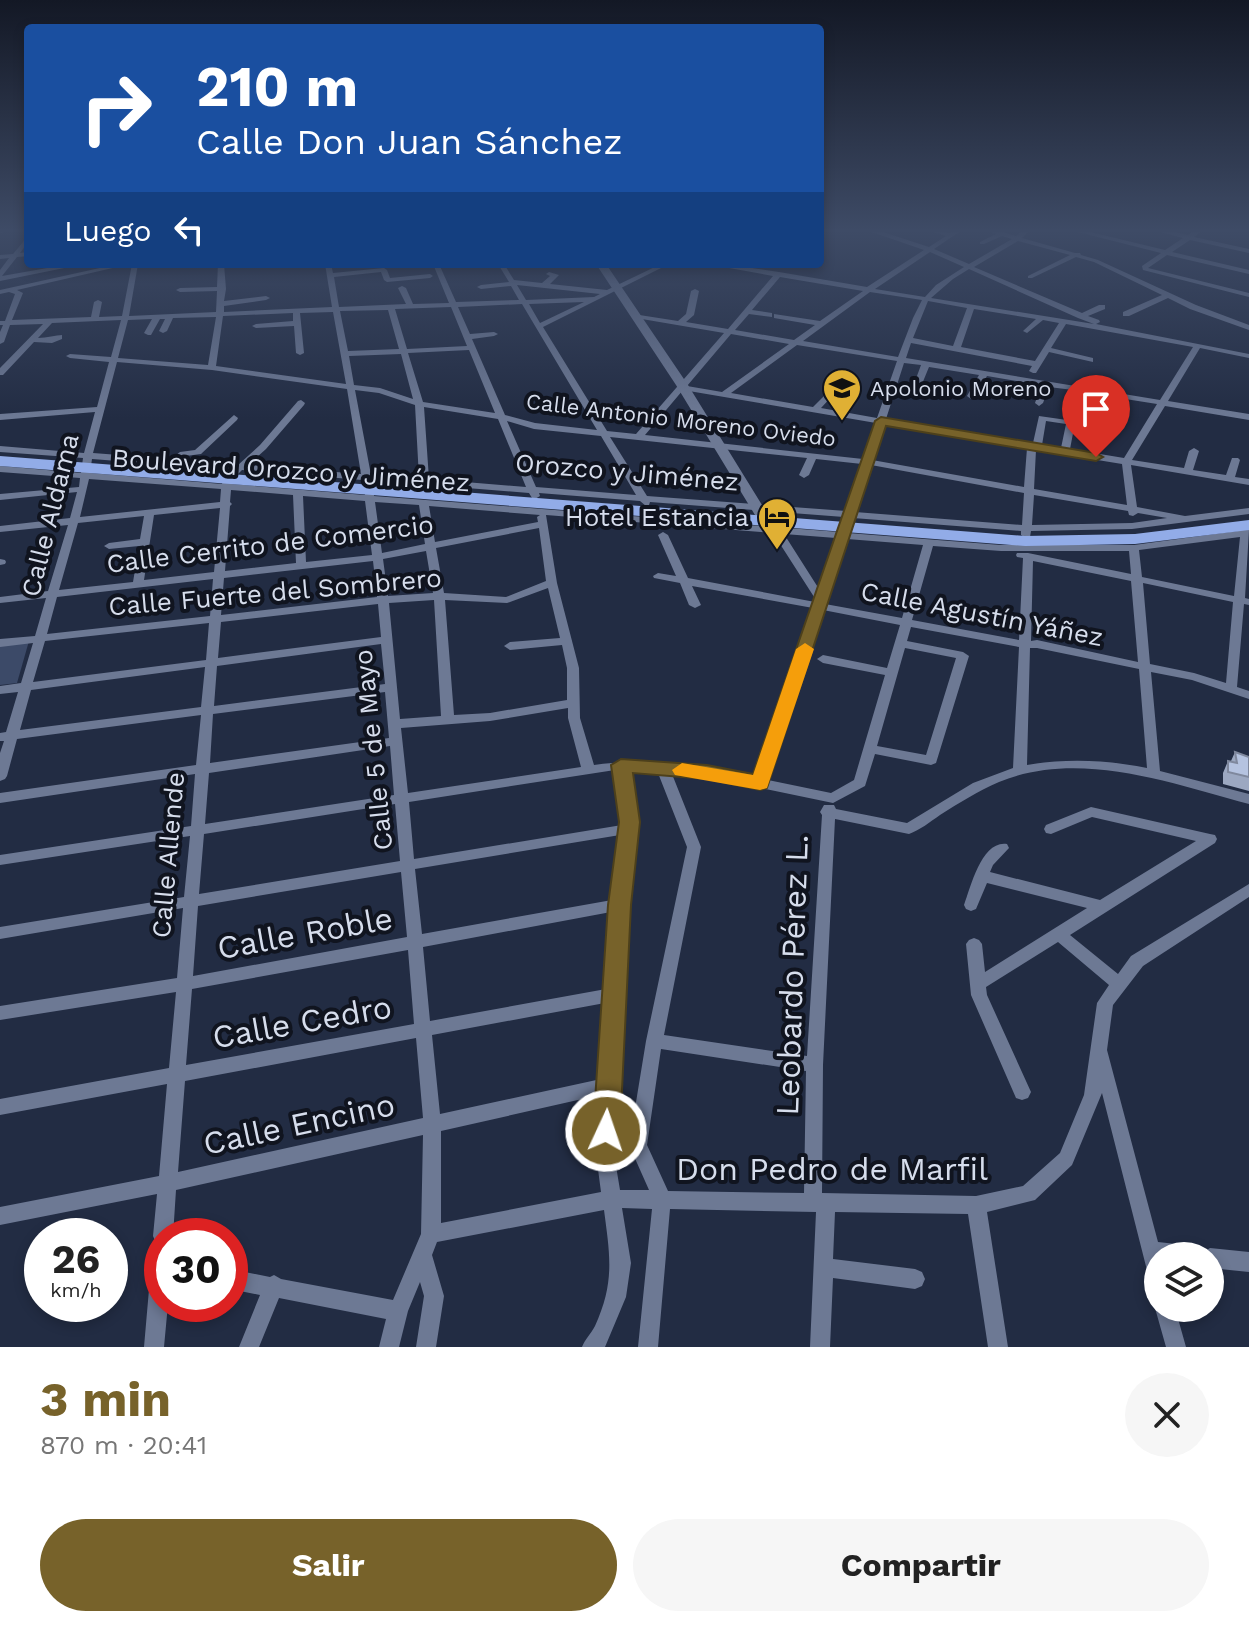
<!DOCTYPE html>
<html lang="es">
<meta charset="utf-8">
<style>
body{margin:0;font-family:"Work Sans",sans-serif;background:#f6f6f6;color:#222;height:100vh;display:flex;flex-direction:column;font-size:30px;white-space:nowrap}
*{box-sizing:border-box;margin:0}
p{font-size:26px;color:#767676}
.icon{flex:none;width:44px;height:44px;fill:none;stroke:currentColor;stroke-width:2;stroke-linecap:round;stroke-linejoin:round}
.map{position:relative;height:1347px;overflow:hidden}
.drawer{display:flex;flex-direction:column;background:#fff;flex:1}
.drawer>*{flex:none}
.top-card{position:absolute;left:24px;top:24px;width:800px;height:244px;border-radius:8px;box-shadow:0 4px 12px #0003;background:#1a4fa0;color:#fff;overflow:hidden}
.tools{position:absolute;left:1144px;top:1242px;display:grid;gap:16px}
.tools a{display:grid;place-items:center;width:80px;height:80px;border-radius:50%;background:#fff;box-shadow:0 4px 12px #0003;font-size:40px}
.speed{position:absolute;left:24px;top:1218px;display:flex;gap:16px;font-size:40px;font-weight:700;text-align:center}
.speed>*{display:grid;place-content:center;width:104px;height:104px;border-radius:50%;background:#fff;box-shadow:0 4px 12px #0003;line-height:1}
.speed small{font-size:20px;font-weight:400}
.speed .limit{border:12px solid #d22;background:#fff;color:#111}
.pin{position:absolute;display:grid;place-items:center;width:68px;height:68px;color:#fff;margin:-82px -34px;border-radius:50% 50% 50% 0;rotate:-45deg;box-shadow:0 0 8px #0007}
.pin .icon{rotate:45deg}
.me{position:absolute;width:88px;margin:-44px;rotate:3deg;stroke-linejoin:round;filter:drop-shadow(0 0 6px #0008)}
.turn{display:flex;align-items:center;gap:28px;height:168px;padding:0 40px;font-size:36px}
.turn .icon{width:104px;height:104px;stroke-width:2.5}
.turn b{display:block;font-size:56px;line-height:68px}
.then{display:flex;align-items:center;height:76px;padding:0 40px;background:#0003;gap:16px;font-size:30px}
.round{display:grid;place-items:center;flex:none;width:84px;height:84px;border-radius:42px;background:#f6f6f6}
.head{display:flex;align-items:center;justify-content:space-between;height:136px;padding:0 40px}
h1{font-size:48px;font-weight:700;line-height:60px;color:#77622a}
.cta{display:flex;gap:16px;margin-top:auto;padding:16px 40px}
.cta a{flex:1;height:92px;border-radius:48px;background:#77622a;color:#fff;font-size:32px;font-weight:700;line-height:92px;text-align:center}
.cta a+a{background:#f6f6f6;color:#222}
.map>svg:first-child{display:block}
.green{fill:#3c4a68}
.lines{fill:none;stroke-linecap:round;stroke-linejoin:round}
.minor{fill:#6d7994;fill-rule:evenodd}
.tertiary{fill:#6d7994;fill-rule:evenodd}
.trunk{fill:#92ace8;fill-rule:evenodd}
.wall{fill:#9ca8c1}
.building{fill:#b5c3e0;stroke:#7f889d;stroke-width:2}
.route{fill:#77622a;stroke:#4d401b;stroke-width:2}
.slow{fill:#f59e0b}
.labels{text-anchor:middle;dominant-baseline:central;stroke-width:8;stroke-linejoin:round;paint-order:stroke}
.far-poi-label{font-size:22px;fill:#d6ddec;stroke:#10141f;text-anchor:start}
.far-street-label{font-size:22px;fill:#d6ddec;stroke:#10141f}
.street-label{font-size:26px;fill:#d6ddec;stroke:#10141f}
.poi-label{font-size:26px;fill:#d6ddec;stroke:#10141f;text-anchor:end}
.near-street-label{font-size:32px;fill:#d6ddec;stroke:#10141f}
</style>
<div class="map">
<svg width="1249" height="1347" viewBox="0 0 1249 1347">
<rect width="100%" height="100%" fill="#222c43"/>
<!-- green -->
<path class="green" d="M29,641L17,683L0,685V645Z"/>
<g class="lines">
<!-- minor -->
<path class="minor" d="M0,230H17L0,233Z
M866,230H877L929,247L946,236L927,230L950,233L954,230H962L934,249L969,264L1012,239L1002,236L984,244H980V242L996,234L985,230H996L1016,236L1023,230H1030L1022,238L1075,253H1080L1081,255L1098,260L1196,305L1249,325V330L1190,309L1168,298L1129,316H1123V312L1162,295L1094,262L1076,257L1032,278H1028V276L1070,255L1018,241L974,267L1082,313L1099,305H1105V309L1088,316L1099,320L1100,322L1096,324L1249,354V358L1200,348L1168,401L1249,414V420L1165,406L1132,460L1184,468L1189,451L1194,448L1199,451L1193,470L1226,475L1232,458H1238L1240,460L1235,477L1249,479V485L1131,465L1137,507L1185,516L1249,508V514L1132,529L1031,531L1030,537L1026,538L1021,535V531L853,518L848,533L1001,545H1134L1237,531L1242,528L1249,530L1245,598L1249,599V605L1244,604L1237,687L1249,691V699L1192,680L1151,672L1160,771L1249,794V804C1170,783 1079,749 999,782C978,791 959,803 940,815C930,822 920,830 909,834L835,819L823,1065L822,1193L976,1196L1023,1186L1060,1153L1084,1095L1097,1003L1109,985L1058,942L986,987L987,995L1031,1092L1028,1098L1022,1100L1016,1098L971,995L966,944L969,940L974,938L979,940L982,944L985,972L1087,908L987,883L976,909L971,911L966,909L964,905C971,886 982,840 1007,844L1009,848L993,865L990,872L1100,900L1196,841L1092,817L1051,834L1046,833L1044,829L1046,825L1091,807L1210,834L1215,835L1217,839L1215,843L1070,935L1118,974L1131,956L1249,884V897L1143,966L1113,1005L1107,1050L1158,1242L1194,1246L1201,1249L1202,1253L1210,1248L1249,1252V1272L1210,1268V1256H1158V1289L1151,1286L1102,1093L1072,1165L1035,1200L987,1212L1008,1347H988L968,1214L835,1212L833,1259L915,1269L922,1272L925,1279L922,1286L915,1289L833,1278L830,1347H810L816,1212L670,1209L658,1347H638L652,1209L622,1208L631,1263L626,1297L605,1347H582C585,1339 591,1334 595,1326C615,1282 610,1256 604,1210L437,1242L432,1255L444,1296L436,1347H416L424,1296L420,1282L408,1311L399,1347H379L386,1319L279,1298L259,1347H239L260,1295L230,1289V1269L270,1277L274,1275L281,1279L393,1300L421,1234L423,1135L176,1190L173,1236H162V1245L156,1243L153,1236L157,1194L0,1225V1207L159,1176L167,1084L0,1115V1099L169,1068L176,992L0,1020V1006L177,978L183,908L0,939V927L184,897L190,836L0,865V855L191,826L195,774L0,803V793L196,765L201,715L17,739L7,776L5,779L0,781V753L4,741H0V733L6,732L18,692L0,694V686L21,683L33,643L0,647V639L35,636L46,598L0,603V597L48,591L68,525L0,532V526L70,518L77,492L0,500V494L79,487L80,478L0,472V466L81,473L83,458L0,452V446L84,453L95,412L0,420V414L97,407L109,362L70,358L66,356L70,354L111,357L121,320L52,323L38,338C47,338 56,335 62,335V339L52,343L34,342L3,375H0V368L43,324L10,325L4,342L0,344V332L3,325H0V321H5L15,294L9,292L0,294V290L118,264H130L17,290L23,293L12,320L91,317L94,302L98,300L102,302L99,317L122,316L132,264H138L129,316L216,312L217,291L180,292L176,290L180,288L217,287L218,264H224L226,289L224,301L266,296L270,298L266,300L224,306V312L332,307L325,264H331L333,273L384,268L387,270L390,278L430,274L433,276L430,278L387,282L384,280L381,272L334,277L339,307L406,304L398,288L402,286L406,288L413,304L449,303L433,264H439L456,302L519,300L511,286L481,289L477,287L481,285L509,282L498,264H504L514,280L542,283L550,276L546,274L549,272L559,275L550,284L607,290L661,264H669L543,327L607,431L636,434L724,333L636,318H633V314L678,321L686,314L691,291L695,289L699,291L694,315L686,322L728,329L773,276L707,264H723L779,272L867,287L924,250ZM930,252L964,267L936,285L925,297L875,289ZM969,269L1078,318L1094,324L931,298L953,279ZM780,277L863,291L820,321L774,314V318L815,325L794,340L735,330L749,314L772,317V313L752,310ZM517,285L600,294L594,297L526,300ZM870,292L922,300L913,318L898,357L803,341ZM928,301L967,308L953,346L913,338ZM584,302L540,323L529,304ZM522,304L597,430L535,423L505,415L472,339L494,336L498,334L494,332L470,334L458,307ZM451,307L467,346L407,349L395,309ZM974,309L1036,319L1023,331L1027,333L1043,320L1059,323L1035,361L961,347ZM388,310L399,349L348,351L340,311ZM333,312L346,384L216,366L223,316L293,313V321L256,324L252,326L256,328L294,326L296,353L300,355L304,353L300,313ZM216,317L208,365L118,358L128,320L152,319L144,333L148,335H151L160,319H165L159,331L163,333L167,331L173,318ZM1066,324L1193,347L1160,400L906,358L911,343L1032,366L1029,371L1033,373H1036L1049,352L1093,362V358L1051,348ZM731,334L789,344L722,392L687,386ZM797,345L897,361L877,418L821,408L834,394L857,386V382H854L829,391L813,407L731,393ZM469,350L495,413L423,402L408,353ZM401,354L413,399L380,388L354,385L349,356ZM117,362L212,370L347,389L361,474L248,465L266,449L304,405L305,403L301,400L298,401L260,445L238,465L182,460L186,456L201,454L237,420L238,418L234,415L195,450L180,452L171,459L93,453ZM904,363L921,365L914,384L918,386L922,384L929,367L979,375L967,396L971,399L974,398L987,376L1041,385L1035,403L1039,406L1043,403L1049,387L1073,390L1067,420L1039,416L1033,443L886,419ZM355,390L379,393L415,405L419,478L371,475ZM683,390L876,423L863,459L645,435ZM1081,392L1157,404L1124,458L1070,449ZM424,407L498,419L526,487L429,479ZM507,421L534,429L601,436L636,495L536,487ZM1046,421L1066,424L1061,448L1042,445ZM884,424L1027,448L1024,487L872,460ZM610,437L807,458L799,475L804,478L809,475L816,459L862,464L846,511L647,496ZM1036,450L1122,464L1127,505L1034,489ZM92,459L232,470L224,477L222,484L90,473ZM871,465L1024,493L1022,525L855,512ZM242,470L362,480L365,495L231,484L232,480ZM89,479L221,489L220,502L80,517ZM372,481L420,484V489L425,492L430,489V485L529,493L532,498L535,499L540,496L539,493L640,501L646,506L649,505L650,502L844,517L839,532L374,496ZM231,490L293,495L296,563L225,571L230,506L232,504L230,502ZM1034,495L1128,511L1129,515L1133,516L1138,513L1167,518L1132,523L1032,525ZM303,496L365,501L372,555L306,562ZM375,502L419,505L425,544L382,553ZM429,506L540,515L537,517L538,522L435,542ZM220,508L214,572L144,580L154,515ZM546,515L773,533L816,600L815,602L688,578L668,535L663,532L658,535L676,576L658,573L653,576L654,578L680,583L689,605L695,608L701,605L692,586L813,608L755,777C703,766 647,757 594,765L580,718L579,668L557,583ZM144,516L140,539L109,543L104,546L109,549L139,546L133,582L59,590L78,523ZM539,528L546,581L506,597L444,593L436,548ZM784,534L836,538L819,589ZM1240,537L1234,596L1142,577L1139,550ZM847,539L923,545L902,618L825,604ZM933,546L1001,551H1129L1131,574L1028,553H1017L1016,555L1017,557L1023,558L1019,640L912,620ZM426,551L433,593L388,596L383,559ZM373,561L377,597L221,615L224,578ZM1033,561L1131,581L1138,662L1037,640L1031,641ZM213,579L210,616L47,634L57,597ZM1143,583L1233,602L1226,683L1194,673L1150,664ZM548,588L560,638L510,642L504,646L510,650L562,645L567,668V700L490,713L454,715L445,600L507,603ZM434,600L441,716L400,719L389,603ZM378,604L381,637L218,658L221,622ZM823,610L900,625L887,668L823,655L817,659L823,663L885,675L854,780L831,793L768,780ZM209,623L206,660L33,682L45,641ZM911,627L1019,647L1013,768L973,783L907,823L836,809L834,805H824L820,812L822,815L807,1056L664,1035L701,847L672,774L707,777L833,803L865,786L875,754L931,765L936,763L969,656L963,652L907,641ZM381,644L385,684L214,706L217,666ZM905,648L956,658L926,755L877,746ZM1030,648H1037L1139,669L1147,768C1107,760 1067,758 1027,765ZM205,667L201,707L20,730L31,690ZM385,692L389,738L210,763L213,714ZM568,708V718L581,767L408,793L401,728L490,721ZM390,746L394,795L205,824L209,773ZM615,770L622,825L414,859L409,802ZM628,770L658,773L687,847L646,1041L629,1145L649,1190H620L614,1154L626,905L636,822ZM395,804L400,861L199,894L204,834ZM620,835L612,900L422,934L415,869ZM401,872L407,937L193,976L198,906ZM611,912L606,989L430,1021L423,947ZM408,950L414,1024L186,1065L192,989ZM605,1003L601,1079L440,1114L432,1035ZM416,1038L423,1118L178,1172L185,1081ZM661,1049L806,1071L804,1193L668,1191L647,1145ZM600,1095L596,1154L601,1192L441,1223V1131Z
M1070,230H1082L1165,250L1183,238L1153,230H1166L1188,235L1195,230H1203L1194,237L1249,249V253L1190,240L1172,252L1249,270V274L1167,255L1148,268L1249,293V297L1143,270L1142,266L1161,253Z
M28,236V242L20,253L28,252V256L17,257L2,276L70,264H84L0,281V270L9,258L0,259V255L13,254Z
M0,559L5,560L6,562L5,564L0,565Z
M162,1245V1304H168L164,1347H144L152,1255L155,1248Z
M1158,1301V1308H1175L1186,1347H1166L1155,1308Z"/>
<!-- tertiary -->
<path class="tertiary" d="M596,264H606L688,385L767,513L783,530L781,533H771L755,515L676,385Z"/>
<!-- trunk -->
<path class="trunk" d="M0,456L1025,536L1135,534L1249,520V530L1135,544L1025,546L0,466Z"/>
</g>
<!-- wall -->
<path class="wall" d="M1235,752L1249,757V791L1223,784V773L1228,761H1231Z"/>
<!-- building -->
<path class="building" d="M1235,752L1249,757V777L1228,772V761L1237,763Z"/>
<!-- sky -->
<linearGradient id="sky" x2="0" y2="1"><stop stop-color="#131825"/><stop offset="0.55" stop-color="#3e4b66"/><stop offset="1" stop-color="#3e4b66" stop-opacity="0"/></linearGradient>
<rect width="1249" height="419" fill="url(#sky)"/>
<!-- route -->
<path class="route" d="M881,417L1096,453L1103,457L1096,461L886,426L767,788L760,790L707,779L633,773L640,822L631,905L620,1131L616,1140L606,1144L597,1140L593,1131L608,905L619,822L611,765L621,759L707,765L753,774L875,421Z"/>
<!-- slow -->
<path class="slow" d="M805,643L814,649L767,788L760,790L675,775L672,770L682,763L753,775L796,649Z"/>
<!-- icons -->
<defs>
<symbol id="school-pin" viewBox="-11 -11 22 30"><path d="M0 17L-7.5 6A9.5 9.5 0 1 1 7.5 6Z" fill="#e0b034" stroke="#10141f"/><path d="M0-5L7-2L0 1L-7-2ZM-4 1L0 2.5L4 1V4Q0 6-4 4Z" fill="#111"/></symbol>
<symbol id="hotel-pin" viewBox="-11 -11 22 30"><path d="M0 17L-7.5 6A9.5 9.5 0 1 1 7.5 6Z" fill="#e0b034" stroke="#10141f"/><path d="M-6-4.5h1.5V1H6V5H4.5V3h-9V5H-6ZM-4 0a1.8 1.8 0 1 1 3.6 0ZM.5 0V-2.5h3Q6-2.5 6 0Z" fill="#111"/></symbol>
</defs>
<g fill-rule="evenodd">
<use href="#school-pin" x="820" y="366" width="44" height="60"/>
<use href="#hotel-pin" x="755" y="495" width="44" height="60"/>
</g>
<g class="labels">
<!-- far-poi labels -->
<g class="far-poi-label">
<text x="870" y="388">Apolonio Moreno</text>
</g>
<!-- far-street labels -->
<g class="far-street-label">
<text transform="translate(681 420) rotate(7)">Calle Antonio Moreno Oviedo</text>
</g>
<!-- street labels -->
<g class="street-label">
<text transform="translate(291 470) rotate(4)">Boulevard Orozco y Jiménez</text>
<text transform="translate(627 472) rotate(5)">Orozco y Jiménez</text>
<text transform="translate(50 515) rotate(-76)">Calle Aldama</text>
<text transform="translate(270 544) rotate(-7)">Calle Cerrito de Comercio</text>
<text transform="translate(275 592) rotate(-5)">Calle Fuerte del Sombrero</text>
<text transform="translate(982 614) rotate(11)">Calle Agustín Yáñez</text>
<text transform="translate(373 750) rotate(-96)">Calle 5 de Mayo</text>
<text transform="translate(168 855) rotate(-85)">Calle Allende</text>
</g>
<!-- poi labels -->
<g class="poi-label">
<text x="749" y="517">Hotel Estancia</text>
</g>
<!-- near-street labels -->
<g class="near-street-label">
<text transform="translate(305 933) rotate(-10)">Calle Roble</text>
<text transform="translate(792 975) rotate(-88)">Leobardo Pérez L.</text>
<text transform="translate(302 1022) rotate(-10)">Calle Cedro</text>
<text transform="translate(299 1124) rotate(-12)">Calle Encino</text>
<text x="832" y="1169">Don Pedro de Marfil</text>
</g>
</g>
</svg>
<div class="tools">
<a><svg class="icon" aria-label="layers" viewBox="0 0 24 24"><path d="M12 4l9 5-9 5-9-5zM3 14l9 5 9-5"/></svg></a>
</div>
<div class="speed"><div>26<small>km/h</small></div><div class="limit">30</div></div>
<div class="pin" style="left:1096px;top:457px;background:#d93025"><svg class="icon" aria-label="arrive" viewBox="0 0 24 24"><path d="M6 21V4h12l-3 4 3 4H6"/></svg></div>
<svg class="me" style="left:606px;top:1131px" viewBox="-20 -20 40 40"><circle r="17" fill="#77622a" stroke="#fff" stroke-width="3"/><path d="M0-11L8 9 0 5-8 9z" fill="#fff"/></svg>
<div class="top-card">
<div class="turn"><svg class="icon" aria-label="right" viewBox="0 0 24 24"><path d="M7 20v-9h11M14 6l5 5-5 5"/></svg><div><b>210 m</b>Calle Don Juan Sánchez</div></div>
<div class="then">Luego<svg class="icon" aria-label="left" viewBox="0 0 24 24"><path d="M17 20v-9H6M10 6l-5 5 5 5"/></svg></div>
</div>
</div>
<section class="drawer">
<div class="head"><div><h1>3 min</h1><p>870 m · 20:41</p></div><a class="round"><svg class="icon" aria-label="close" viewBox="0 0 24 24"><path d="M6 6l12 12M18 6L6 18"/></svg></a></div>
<div class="cta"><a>Salir</a><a>Compartir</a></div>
</section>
